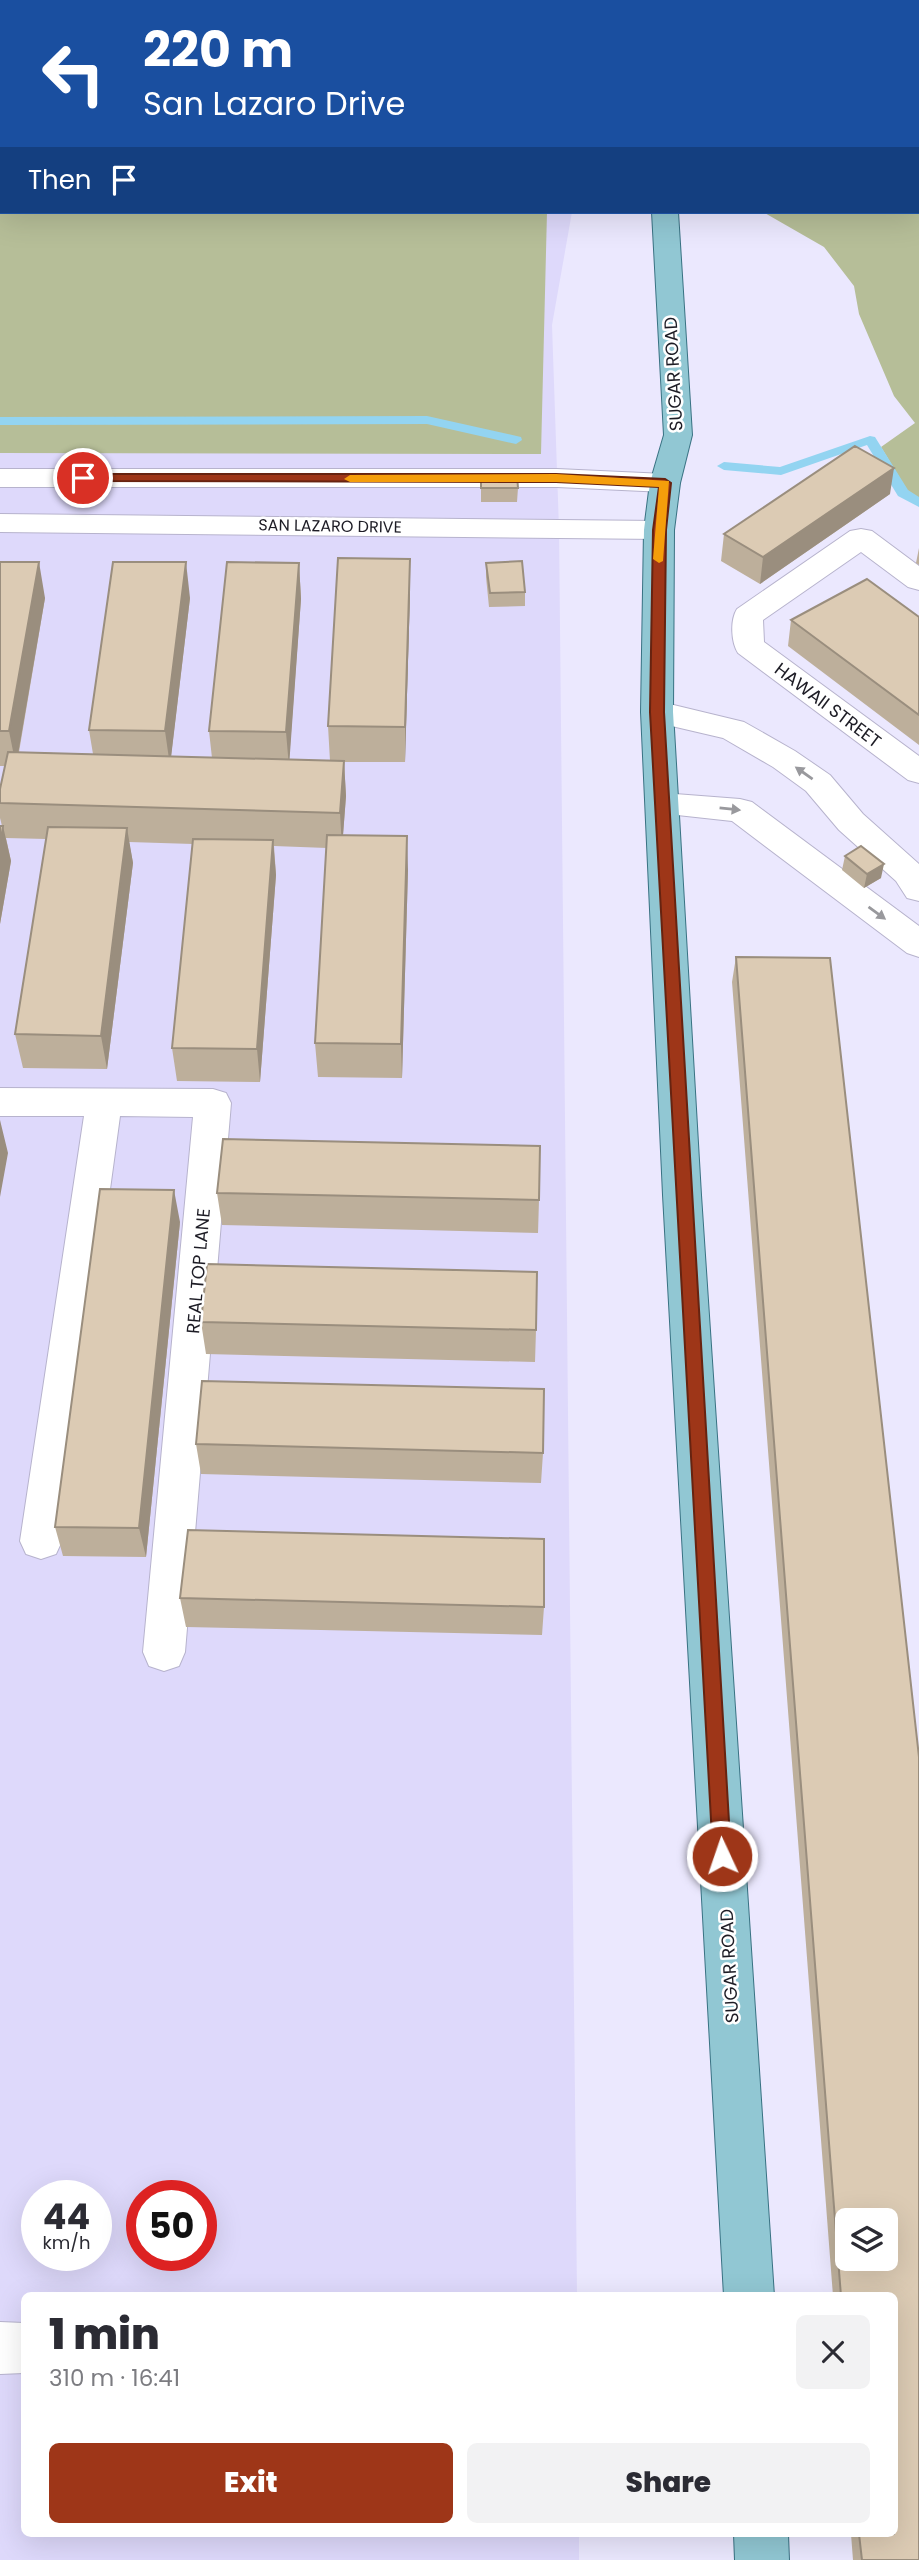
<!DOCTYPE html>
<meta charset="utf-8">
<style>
body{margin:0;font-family:Poppins,sans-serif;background:#f2f2f3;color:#2b2b33;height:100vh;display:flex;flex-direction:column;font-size:26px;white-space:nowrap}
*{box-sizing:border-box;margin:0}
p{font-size:23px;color:#7c7c81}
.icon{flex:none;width:38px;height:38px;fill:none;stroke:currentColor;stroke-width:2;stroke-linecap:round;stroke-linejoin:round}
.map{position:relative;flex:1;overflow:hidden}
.side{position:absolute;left:21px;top:2292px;width:877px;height:245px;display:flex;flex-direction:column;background:#fff;border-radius:10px;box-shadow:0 7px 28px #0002}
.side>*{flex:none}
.banner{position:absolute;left:0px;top:0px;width:920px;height:214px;box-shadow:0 7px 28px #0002;background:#1a4fa0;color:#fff;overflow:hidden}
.controls{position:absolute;left:835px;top:2208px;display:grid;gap:14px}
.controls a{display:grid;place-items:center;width:63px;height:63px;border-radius:10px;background:#fff;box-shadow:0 7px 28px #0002;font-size:35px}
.speed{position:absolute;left:21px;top:2180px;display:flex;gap:14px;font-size:35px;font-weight:700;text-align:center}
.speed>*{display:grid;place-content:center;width:91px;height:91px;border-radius:50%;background:#fff;box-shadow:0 7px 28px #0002;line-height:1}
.speed small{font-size:18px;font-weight:400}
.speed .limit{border:10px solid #d22;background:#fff;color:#111}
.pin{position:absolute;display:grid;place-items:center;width:60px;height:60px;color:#fff;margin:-30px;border:4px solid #fff;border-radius:50%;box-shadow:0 2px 7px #0007}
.me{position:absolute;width:77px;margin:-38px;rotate:357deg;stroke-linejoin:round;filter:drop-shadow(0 0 5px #0008)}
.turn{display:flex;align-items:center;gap:24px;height:147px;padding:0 28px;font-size:32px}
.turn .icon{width:91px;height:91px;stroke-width:2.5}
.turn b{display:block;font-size:49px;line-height:60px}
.then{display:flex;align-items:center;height:66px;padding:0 28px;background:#0003;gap:14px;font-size:26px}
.round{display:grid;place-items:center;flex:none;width:74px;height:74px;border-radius:10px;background:#f2f2f3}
.overview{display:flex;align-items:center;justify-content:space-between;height:119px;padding:0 28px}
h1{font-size:42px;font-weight:800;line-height:52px}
.cta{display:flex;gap:14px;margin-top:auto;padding:14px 28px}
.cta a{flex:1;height:80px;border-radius:10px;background:#9e3618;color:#fff;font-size:28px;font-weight:800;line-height:80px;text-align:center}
.cta a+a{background:#f2f2f3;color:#2b2b33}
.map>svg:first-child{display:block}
.built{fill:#ded9fb;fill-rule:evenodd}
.green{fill:#b6be98}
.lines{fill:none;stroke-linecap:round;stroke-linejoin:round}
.stream{fill:#93d4f1;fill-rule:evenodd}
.minor-casing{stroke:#b7b3cd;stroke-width:2}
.major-casing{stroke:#397283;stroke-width:2}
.minor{fill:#fff;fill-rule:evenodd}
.major{fill:#91c7d3;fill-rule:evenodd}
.wall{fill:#bdaf9b;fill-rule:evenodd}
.shaded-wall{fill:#9a8e7e}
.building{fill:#dccbb4;stroke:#9a8e7e;stroke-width:2;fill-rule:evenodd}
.oneway{fill:#99999d}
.route{fill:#9e3618;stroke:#672310;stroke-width:2}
.slow{fill:#f59e0b}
.labels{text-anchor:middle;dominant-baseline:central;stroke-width:5;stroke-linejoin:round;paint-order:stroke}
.far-street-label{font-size:16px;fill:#1d1c25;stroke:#fff}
.street-label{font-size:18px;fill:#1d1c25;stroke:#fff}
</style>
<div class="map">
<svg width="919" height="2560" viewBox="0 0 919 2560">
<rect width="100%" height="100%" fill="#ebe8fe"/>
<!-- built -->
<path class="built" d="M0,0H604L2,2V212H572L552,325L559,529L577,2296H24V2534H579V2560H0ZM37,2196H96V2256H37ZM142,2196H201V2256H142Z"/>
<!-- green -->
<path class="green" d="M0,0H558L2,2V212H547L541,454L0,453Z
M919,168V498L907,490L881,447L915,423L894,396L859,314L854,286L824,247L763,212H919Z"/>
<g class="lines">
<!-- stream -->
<path class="stream" d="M427,416L521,437L522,440L516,444L427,424L0,425V417Z
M870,436L875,437L908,490L919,497V507L898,496L867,445L781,475L724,470L717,466L724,462L780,467Z"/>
<defs>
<path id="minor" d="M0,469H557L665,474L675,477L680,483L675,489L665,492L557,487H0Z
M0,514L659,521L669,523L674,530L669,537L659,539L0,532Z
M861,529L872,531L919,566V590L908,587L861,552L763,620L764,642L919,756V783L908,780L738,653C731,642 730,620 737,609L850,531Z
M657,701L744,722L795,751L830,775L863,814L919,864V901L907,898L896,881L839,830L806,791L773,767L723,738L646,720L641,712L646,704Z
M662,793L740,799L752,802L919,926V957L907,953L732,821L650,812L646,804L650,796Z
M0,1088L213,1089L226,1093L231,1103L185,1652L179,1666L164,1671L149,1666L143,1652L193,1117L120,1116L62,1541L56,1554L41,1559L26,1554L20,1541L84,1116H0Z
M0,2322L24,2323V2373L0,2374Z"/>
<path id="major" d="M639,0H663V2H639Z
M652,212H678L692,435L680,483L674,530L673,712L701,1195L774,2296H724L663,1195L641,712L644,530L650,483L664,435Z
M734,2534H788L789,2560H735Z"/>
</defs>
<!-- minor casing -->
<use href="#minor" class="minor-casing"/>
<!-- major casing -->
<use href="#major" class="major-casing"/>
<!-- minor -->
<use href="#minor" class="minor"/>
<!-- major -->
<use href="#major" class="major"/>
</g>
<!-- wall -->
<path class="wall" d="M481,475L518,488L517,502H481Z
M890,494L760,584L721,561L724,534Z
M919,548V565L916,563Z
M410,559V594L405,762H344L346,796L343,835L408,870L402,1078L318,1077L315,1043L327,848L274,846L276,875L260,1082L177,1081L172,1048L193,844L129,842L133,863L107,1069L23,1068L15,1034L46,839L6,838L11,861L0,924V826H2L0,818V790L5,766H0V562L45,598L19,752L93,754L89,730L190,598L171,756L212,758L209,731L299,563L301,599L289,760L330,761L328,726Z
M486,563L525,592V606L489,607L486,577Z
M919,617V745L788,646L791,620Z
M845,856L881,878L864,888L842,870Z
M736,957L830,958L919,1757V2560H853L851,2534H894V2296H833L732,982ZM847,2221H886V2259H847Z
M217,1193L539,1200L538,1233L222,1225Z
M180,1222L146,1557L63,1556L55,1527Z
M201,1322L536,1330L535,1362L206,1354Z
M196,1444L543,1453L541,1483L201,1474Z
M180,1598L544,1607L542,1635L186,1627Z"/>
<!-- shaded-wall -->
<path class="shaded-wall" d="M894,468L890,494L760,584L763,557Z
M410,559V594L405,762V727Z
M39,562L45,598L16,766L9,731Z
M186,562L190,598L170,766L165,731Z
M299,563L301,599L289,767L286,732Z
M344,761L346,796L342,848L340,813Z
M3,826L11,861L0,924V845Z
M127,828L133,863L107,1069L101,1036Z
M407,836L408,870L402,1078L401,1044Z
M273,840L276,875L260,1082L257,1049Z
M884,864L881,878L864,888L867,874Z
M0,1120L8,1153L0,1197Z
M174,1190L180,1222L146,1557L139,1528Z"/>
<!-- building -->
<path class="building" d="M855,446L894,468L763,557L724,534Z
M481,475H517L518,488H481Z
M338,558L410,559L405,727L328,726Z
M522,561L525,592L490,593L486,563Z
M0,562H39L9,731H0Z
M113,562H186L165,731L89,730Z
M227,562L299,563L286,732L209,731Z
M867,579L919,617V715L791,620Z
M8,752L344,761L340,813L0,803V789Z
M0,826H3L0,845Z
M48,827L127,828L101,1036L15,1034Z
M327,835L407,836L401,1044L315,1043Z
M193,839L273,840L257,1049L172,1048Z
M861,846L884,864L867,874L845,856Z
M736,957L830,958L919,1757V2560H862L859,2534H894V2296H841ZM847,2221H886V2259H847Z
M223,1139L540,1146L539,1200L217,1193Z
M100,1189L174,1190L139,1528L55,1527Z
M207,1264L537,1272L536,1330L201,1322Z
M202,1381L544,1389L543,1453L196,1444Z
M188,1530L544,1539V1607L180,1598Z"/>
<!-- one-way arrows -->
<defs><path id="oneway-solid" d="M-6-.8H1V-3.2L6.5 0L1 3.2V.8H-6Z" transform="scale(1.75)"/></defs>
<g class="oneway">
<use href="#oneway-solid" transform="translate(804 773) rotate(-145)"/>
<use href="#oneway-solid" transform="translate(730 809) rotate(6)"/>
<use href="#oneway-solid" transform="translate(877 913) rotate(36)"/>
</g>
<!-- route -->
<path class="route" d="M83,474H556L665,479L671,483L666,530L664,712L731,1856L729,1862L722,1864L715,1862L713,1856L650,712L653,530L659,487L556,482L79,481V476Z"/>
<!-- slow -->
<path class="slow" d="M556,474L669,481L663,561L659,563L653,559L659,487L556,482H350L344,479L350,475Z"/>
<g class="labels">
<!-- far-street labels -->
<g class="far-street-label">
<text transform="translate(330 526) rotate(1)">SAN LAZARO DRIVE</text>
</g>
<!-- street labels -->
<g class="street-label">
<text transform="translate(673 374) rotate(-93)">SUGAR ROAD</text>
<text transform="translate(828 705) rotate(37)">HAWAII STREET</text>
<text transform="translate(198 1271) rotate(-85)">REAL TOP LANE</text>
<text transform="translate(729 1966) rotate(-93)">SUGAR ROAD</text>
</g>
</g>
</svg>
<div class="controls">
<a><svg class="icon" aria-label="layers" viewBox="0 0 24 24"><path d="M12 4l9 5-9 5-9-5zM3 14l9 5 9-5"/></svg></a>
</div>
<div class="speed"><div>44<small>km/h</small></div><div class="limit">50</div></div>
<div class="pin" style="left:83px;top:478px;background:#d93025"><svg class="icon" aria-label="arrive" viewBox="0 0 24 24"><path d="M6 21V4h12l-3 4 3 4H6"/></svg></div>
<svg class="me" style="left:722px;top:1856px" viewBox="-20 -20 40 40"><circle r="17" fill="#9e3618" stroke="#fff" stroke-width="3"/><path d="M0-11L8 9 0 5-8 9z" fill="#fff"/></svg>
<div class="banner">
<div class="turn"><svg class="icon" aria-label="left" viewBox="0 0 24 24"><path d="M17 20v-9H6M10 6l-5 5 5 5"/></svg><div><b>220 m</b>San Lazaro Drive</div></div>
<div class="then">Then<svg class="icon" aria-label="arrive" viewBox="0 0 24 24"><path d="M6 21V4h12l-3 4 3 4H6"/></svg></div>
</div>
<section class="side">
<div class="overview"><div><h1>1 min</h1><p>310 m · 16:41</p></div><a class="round"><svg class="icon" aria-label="close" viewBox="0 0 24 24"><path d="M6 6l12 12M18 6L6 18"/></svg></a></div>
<div class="cta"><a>Exit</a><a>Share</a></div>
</section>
</div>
